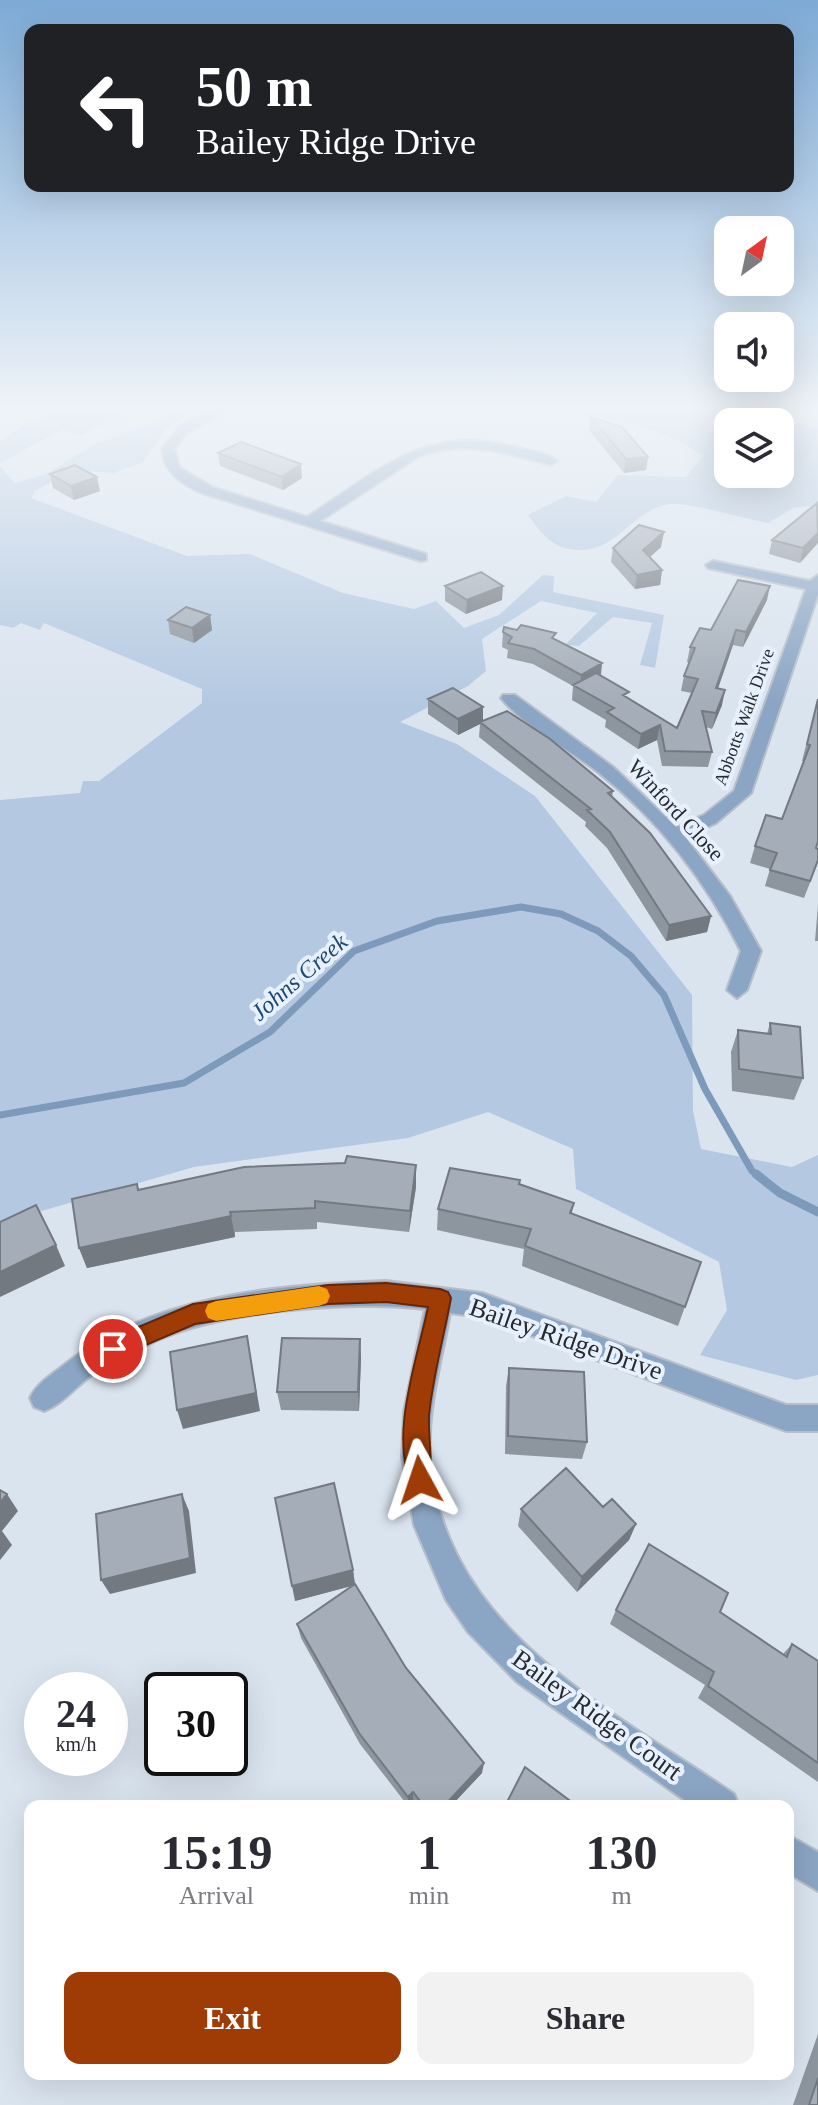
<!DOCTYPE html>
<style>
body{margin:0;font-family:"Times New Roman",serif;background:#f2f2f3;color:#2b2b33;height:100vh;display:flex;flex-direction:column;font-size:30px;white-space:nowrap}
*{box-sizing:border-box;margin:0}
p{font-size:26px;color:#7c7c81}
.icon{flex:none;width:44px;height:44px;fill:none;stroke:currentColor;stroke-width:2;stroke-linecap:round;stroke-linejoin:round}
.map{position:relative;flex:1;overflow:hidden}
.drawer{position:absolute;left:24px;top:1800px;width:770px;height:280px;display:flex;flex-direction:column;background:#fff;border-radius:16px;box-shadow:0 8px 32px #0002}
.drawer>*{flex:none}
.guide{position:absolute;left:24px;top:24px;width:770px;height:168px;border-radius:16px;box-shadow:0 8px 32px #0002;background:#202124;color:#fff;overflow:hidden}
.needle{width:52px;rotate:33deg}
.controls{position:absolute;left:714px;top:216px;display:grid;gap:16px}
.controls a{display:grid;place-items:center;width:80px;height:80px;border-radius:16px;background:#fff;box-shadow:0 8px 32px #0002;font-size:40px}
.speed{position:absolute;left:24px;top:1672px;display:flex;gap:16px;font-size:40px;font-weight:700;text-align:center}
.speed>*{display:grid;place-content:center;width:104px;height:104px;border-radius:50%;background:#fff;box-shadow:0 8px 32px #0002;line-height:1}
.speed small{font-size:20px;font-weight:400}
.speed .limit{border:4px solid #111;border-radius:12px;background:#fff;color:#111}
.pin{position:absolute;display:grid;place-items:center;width:68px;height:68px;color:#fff;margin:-34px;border:4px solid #fff;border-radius:50%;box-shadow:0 2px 8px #0007}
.me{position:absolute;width:88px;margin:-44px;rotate:355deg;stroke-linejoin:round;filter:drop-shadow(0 0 6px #0008)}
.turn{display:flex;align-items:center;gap:28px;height:168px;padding:0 40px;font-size:36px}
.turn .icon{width:104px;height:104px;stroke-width:2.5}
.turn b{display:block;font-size:56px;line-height:68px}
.eta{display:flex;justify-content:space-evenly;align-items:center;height:136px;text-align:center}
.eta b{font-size:48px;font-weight:700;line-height:56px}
.cta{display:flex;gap:16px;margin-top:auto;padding:16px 40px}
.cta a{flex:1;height:92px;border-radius:16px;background:#9f3b05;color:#fff;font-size:32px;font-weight:700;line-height:92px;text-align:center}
.cta a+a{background:#f2f2f3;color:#2b2b33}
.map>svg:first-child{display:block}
.green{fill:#b4c9e1;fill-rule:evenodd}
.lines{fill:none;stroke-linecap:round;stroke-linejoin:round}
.stream-far1{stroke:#7d9aba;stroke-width:7}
.stream{stroke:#7d9aba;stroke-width:9}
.minor-casing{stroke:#b6bfc9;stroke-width:4}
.minor{fill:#8ba5c4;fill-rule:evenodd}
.wall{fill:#8d959e}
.shaded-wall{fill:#737981}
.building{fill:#a4adb8;stroke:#737981;stroke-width:2}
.route{fill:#9f3b05;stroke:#672603;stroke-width:2}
.slow{fill:#f59e0b}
.labels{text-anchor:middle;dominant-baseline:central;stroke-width:8;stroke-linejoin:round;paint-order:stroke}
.far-street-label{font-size:18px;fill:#272b2f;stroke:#e7f1fd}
.street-label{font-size:22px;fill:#272b2f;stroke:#e7f1fd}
.water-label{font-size:24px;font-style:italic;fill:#1e4773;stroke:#e7f1fd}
.near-street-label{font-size:26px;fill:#272b2f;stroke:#e7f1fd}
</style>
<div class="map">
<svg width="818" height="2105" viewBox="0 0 818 2105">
<rect width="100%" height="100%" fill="#dae4ef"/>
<!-- green -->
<path class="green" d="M65,408L138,409L81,435L63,429L0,463V441L29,422Z
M179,408H198L167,429L143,462L114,473L75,470L35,491L31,498L187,556L250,554L343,593L414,609L436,601L464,628L499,615L543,575L554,576L553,592L664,615L655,668L640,665L652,623L613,617L579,646L565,645L597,613L541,601L482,639L486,671L468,686L400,722L457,744L535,796L692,995L693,1111L701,1149L792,1167L818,1155V1375L796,1380L700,1355L727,1310L719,1262L576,1189L573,1149L488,1112L408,1138L194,1167L0,1223V800L80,793L83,781H99L202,703V689L44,623L40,630L21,623L13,628L0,625V466L15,483L46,474L97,443L146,427Z
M594,408H751L818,428V505L793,508L768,523C745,519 693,503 672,504C634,507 620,549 581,550C554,550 543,536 528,515L566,496L596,502L618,475L686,477L703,456C666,429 623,421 579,414ZM728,422H780V474H728Z"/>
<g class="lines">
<!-- stream-far1 -->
<path class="stream-far1" d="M0,1115L184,1083L270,1032L354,951L437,921L521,907L561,914L598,931L631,956L664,995L705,1089L752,1171L759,1176"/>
<!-- stream -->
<path class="stream" d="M756,1174L780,1193L818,1212"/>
<defs>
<path id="minor" d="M213,408H228L187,433L174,449L180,468L212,487L307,517C378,472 421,425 510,446C525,450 545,452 557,461L551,465C506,453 465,439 419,456L320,521L426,554V560L421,561L202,493C182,484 164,473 162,449L179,427Z
M713,561L810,581L818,575V594L751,793L716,823L685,837L730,896L761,951L747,990L737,998L727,990L741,951C706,881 659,820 598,772C567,748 526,728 501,698L503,695H515L613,767L676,827L704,815L734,791L806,589L708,568L706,565Z
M386,1281L482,1293L786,1405H818V1431H786L482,1317L450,1313C442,1359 427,1409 430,1457C443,1629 608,1707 734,1794L739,1806H693L517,1682L468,1632L446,1600L414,1525L402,1457L404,1412L425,1309C352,1300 212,1311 147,1345C129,1354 109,1363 93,1374C76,1386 63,1404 44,1411L34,1407L30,1398C36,1385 48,1377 60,1368C149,1295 275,1285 386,1281Z
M788,1835L818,1852V1891L788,1873Z"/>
</defs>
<!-- minor casing -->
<use href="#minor" class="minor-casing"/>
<!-- minor -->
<use href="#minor" class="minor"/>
</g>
<!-- wall -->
<path class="wall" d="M591,417L648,457L646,470L624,473L589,430Z
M218,453L302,478L283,490L220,466Z
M50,474L100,491L74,500L53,488Z
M817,503L800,563L769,554L772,540Z
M661,547L650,557L662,570L660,585L635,589L611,562L613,548Z
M445,586L502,600L466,614L445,601Z
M767,600L743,647L733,645L718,688L722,705L712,729L706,727L712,752L708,767L662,766L657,740L638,749L605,727L606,720L572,700L573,686L533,664L507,658L508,650L502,647L503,632L555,639L602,663L601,676L628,698L677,728L692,693L681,691L684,676L689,663L687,662L690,647L711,630Z
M210,615L212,630L194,643L170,634L168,620Z
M428,699L483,721L613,791L612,797L711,916L707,932L666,941L607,848L585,826L586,822L479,737L480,724L458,735L428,714Z
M818,699L816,848L818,862L804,898L765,886L770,869L750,863L755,846L782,819L804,761H802Z
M818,905V941H815Z
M770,1023L803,1078L794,1100L732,1091L731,1052L738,1030L767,1034Z
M416,1165V1187L409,1232L317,1222V1229L235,1232V1237L87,1268L79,1248L137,1184L139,1190Z
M519,1184L574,1203L572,1213L701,1262L678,1326L522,1266L524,1249L437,1230L438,1209Z
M360,1339L361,1358L359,1411L281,1410L277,1392Z
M509,1368L587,1442L582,1459L505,1454L506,1386Z
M603,1507L636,1524L629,1540L577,1592L518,1526L521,1509Z
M353,1570L355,1585L406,1668L482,1773L451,1806H417L413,1801L408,1806L360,1744L301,1638L297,1624L355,1585L295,1601Z
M616,1610L720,1612L783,1654L792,1644L818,1661V1782L698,1698L705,1685L610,1624Z
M818,2034V2105H793Z"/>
<!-- shaded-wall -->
<path class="shaded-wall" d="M648,457L646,470L624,473L626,459Z
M301,464L302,478L283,490L282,477Z
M97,477L100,491L74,500L71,486Z
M664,532L661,547L641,565L643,550Z
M818,533V543L800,563L803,548Z
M662,570L660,585L635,589L637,575Z
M503,586L502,600L466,614L467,600Z
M770,586L767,600L743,647L746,632Z
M210,615L212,630L194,643L192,628Z
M736,630L733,645L713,703L716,688Z
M602,663L600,678L580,690L581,675Z
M725,690L722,705L712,729L716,713Z
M483,707V722H480V724L458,735V719Z
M660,725L657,740L638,749L641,734Z
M711,916L707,932L666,941L669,925Z
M416,1165V1187L409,1232L410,1211Z
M231,1216L235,1237L87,1268L79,1248Z
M56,1245L65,1266L0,1297V1272Z
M247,1336L260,1411L183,1429L177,1410Z
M360,1339L361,1358L359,1411L358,1392Z
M7,1494L18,1511L2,1531L12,1545L0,1560V1503Z
M182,1494L189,1511L196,1573L110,1594L101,1580Z
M636,1524L629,1540L577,1592L582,1577Z
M353,1570L355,1585L295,1601L292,1586Z
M484,1763L482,1773L451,1806H444Z
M413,1792V1801L408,1806V1797Z"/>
<!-- building -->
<path class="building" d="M591,417L622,427L648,457L626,459Z
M241,442L301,464L282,477L218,453Z
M75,465L97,477L71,486L50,474Z
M817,503L818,533L803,548L772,540Z
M639,525L664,532L643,550L662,570L637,575L613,548Z
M481,572L503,586L467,600L445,586Z
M738,580L770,586L746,632L736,630L716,688L725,690L716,713L702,711L712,752L665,751L660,725L641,734L607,712L614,708L573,685L596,673L629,692L623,695L677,728L698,679L684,676L695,648L690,647L700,628L711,630Z
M186,607L210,615L192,628L168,620Z
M521,625L556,633L552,638L602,663L581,675L534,649L508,643L512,637L503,632L504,627L517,630Z
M453,688L483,707L458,719L428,699Z
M818,699V841L816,848L818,849V860L810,881L770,870L777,853L755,846L766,815L782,819L810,745L807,744Z
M507,711L550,739L613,791L608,793L650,833L711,916L669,925L610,832L587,810L591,809L480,722Z
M770,1023L800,1027L803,1078L739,1069L738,1030L771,1034Z
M347,1156L416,1165L410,1211L315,1201V1208L230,1212L231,1216L79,1248L72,1199L137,1184L138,1190L244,1167L345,1163Z
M450,1168L520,1180L519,1184L574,1203L570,1213L701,1262L685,1307L525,1246L531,1229L438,1209Z
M36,1205L56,1245L0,1272V1222Z
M247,1336L256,1393L177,1410L170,1352Z
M282,1338L360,1339L358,1392H277Z
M509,1368L584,1372L587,1442L508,1436Z
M566,1468L603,1507L612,1499L636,1524L582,1577L521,1509Z
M334,1483L353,1570L292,1586L275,1498Z
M0,1490L7,1494L0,1503Z
M182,1494L190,1558L101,1580L96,1514Z
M649,1544L728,1593L720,1612L787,1657L792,1644L818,1661V1763L708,1686L714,1672L616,1610Z
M355,1584L406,1668L484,1763L444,1806H424L413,1792L408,1797L359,1733L297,1624Z
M525,1767L577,1806H505Z
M818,2078V2105H809Z"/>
<!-- sky -->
<linearGradient id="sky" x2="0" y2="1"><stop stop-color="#7daad6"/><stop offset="0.58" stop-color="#eef3f8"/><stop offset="1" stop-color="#eef3f8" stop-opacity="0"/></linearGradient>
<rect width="818" height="703" fill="url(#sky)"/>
<!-- route -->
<path class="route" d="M386,1283L440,1289L448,1292L451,1298C444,1336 433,1376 429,1415C428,1433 434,1475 428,1488L420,1491L412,1488C389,1434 417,1361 428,1307L386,1302L328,1304L195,1324L113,1359L105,1356L102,1349L105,1341L193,1304L328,1285Z"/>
<!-- slow -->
<path class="slow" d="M319,1286L327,1289L330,1296L327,1303L319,1306L216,1321L208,1318L205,1311L208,1304L216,1301Z"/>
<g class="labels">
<!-- far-street labels -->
<g class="far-street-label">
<text transform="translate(744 717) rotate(-70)">Abbotts Walk Drive</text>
</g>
<!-- street labels -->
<g class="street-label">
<text transform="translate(676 810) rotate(47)">Winford Close</text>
</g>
<!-- water labels -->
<g class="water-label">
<text transform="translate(299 977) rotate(-41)">Johns Creek</text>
</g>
<!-- near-street labels -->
<g class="near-street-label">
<text transform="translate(566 1339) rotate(19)">Bailey Ridge Drive</text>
<text transform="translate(597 1715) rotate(36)">Bailey Ridge Court</text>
</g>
</g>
</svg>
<div class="controls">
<a><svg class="needle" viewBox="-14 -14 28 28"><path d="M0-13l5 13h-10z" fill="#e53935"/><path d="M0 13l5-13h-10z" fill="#7c7c81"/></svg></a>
<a><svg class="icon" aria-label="sound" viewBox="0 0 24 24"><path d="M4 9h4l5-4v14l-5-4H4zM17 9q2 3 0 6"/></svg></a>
<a><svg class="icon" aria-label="layers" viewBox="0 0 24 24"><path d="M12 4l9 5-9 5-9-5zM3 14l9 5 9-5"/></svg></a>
</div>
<div class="speed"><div>24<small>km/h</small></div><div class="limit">30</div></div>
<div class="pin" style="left:113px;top:1349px;background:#d93025"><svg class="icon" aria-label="arrive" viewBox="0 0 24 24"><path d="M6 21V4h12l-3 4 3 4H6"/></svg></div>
<svg class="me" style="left:420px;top:1480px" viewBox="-20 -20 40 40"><path d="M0-17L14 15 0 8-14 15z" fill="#9f3b05" stroke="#fff" stroke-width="4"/></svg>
<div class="guide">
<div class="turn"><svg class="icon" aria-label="left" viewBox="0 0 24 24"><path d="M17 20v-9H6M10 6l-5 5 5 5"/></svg><div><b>50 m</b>Bailey Ridge Drive</div></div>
</div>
<section class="drawer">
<div class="eta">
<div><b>15:19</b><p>Arrival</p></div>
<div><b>1</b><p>min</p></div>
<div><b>130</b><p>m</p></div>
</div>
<div class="cta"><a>Exit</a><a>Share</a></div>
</section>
</div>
